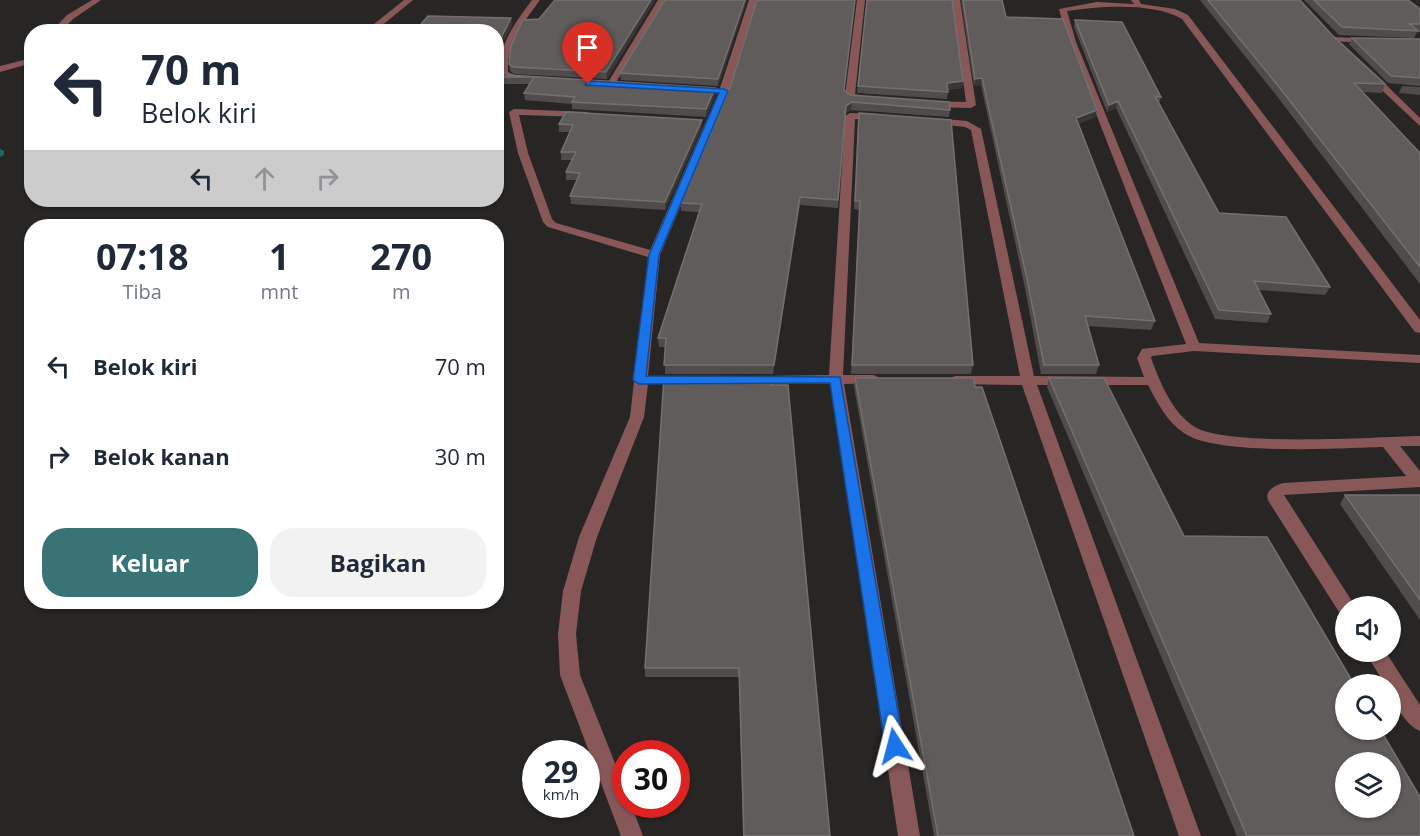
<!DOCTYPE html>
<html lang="id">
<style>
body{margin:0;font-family:"Open Sans",sans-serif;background:#f2f2f3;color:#1f2937;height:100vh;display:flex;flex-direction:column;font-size:22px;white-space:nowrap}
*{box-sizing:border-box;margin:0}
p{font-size:20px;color:#747a83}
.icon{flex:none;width:33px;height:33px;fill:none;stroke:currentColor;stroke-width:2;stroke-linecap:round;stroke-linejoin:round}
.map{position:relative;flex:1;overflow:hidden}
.sheet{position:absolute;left:24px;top:219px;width:480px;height:390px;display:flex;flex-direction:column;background:#fff;border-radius:24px;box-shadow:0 2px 4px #0004}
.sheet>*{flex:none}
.guide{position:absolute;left:24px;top:24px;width:480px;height:183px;border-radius:24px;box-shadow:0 2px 4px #0004;background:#fff;color:#1f2937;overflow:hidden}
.buttons{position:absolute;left:1335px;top:596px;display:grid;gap:12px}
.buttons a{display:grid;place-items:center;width:66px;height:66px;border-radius:50%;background:#fff;box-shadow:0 2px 4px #0004;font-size:30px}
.speed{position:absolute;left:522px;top:740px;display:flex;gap:12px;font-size:30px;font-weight:700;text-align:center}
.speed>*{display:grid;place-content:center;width:78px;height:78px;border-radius:50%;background:#fff;box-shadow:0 2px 4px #0004;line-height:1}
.speed small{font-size:15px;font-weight:400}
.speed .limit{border:9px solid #d22;background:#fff;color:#111}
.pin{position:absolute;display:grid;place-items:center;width:51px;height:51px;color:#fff;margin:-62px -26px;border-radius:50% 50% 50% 0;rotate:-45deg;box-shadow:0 0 6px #0007}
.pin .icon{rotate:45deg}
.me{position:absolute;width:66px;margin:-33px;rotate:351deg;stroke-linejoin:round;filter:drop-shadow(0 0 4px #0008)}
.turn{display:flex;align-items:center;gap:21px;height:126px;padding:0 18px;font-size:27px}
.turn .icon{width:78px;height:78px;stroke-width:2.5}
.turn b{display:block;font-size:42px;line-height:51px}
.lanes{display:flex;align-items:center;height:57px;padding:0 18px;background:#0003;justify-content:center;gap:30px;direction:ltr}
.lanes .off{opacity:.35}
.eta{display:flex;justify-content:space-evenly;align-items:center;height:102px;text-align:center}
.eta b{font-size:36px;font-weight:700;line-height:42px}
.button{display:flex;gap:12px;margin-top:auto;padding:12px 18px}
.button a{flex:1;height:69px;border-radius:24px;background:#387376;color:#fff;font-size:24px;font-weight:700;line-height:69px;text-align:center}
.button a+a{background:#f2f2f3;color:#1f2937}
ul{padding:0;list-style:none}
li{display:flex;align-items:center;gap:18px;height:90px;padding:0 18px}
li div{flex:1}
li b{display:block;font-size:22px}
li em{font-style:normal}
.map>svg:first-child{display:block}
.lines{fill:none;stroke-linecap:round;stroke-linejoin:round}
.stream{fill:#216667;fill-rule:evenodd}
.lane{fill:#885859;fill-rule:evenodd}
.street{fill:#885859;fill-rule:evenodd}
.wall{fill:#504c4b}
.shaded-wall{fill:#393635}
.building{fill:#5f5c5b;stroke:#74706f;stroke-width:1.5;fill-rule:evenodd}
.route{fill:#1a73e8;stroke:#114b97;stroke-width:1.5}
</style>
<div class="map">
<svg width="1420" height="836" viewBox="0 0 1420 836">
<rect width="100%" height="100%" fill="#282624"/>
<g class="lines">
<!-- stream -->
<path class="stream" d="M0,149L4,151V155L0,157Z"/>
<!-- lane -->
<path class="lane" d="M404,0H413L374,32H364Z"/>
<!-- street -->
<path class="street" d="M92,0H101L73,19L60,32H51L67,15Z
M532,0H540C524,22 506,44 508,72L525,80L521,83L508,80L500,73C498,44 516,22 532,0Z
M658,0H666L615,84L608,86L607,84Z
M749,0H757L729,91L660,255L648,376H682L689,380L682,384H648L644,417L597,537L581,591L576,634L580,675L626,791V804H631L643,836H621L560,675L558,634L563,591L579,537L630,417L648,257L548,227L543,222L518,153L509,112L514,109L588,112V116L585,117L519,115L528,153L552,219L556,223L650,250L718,94L711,91L720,88Z
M857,0H865L855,94L869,98L871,100L866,103L845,96Z
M952,0H960L976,105L971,108L929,107L924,104L929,101L966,102Z
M1131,0H1139L1141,4L1175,9L1188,15L1420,320V333L1415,332L1182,19C1154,2 1099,6 1067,11L1076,42L1199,343L1420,355V363L1194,351L1152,356L1151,358C1160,382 1172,413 1195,427C1229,447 1375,437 1420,436V446H1400L1420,471V487L1284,495L1355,606H1346V614L1339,612L1269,502C1263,491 1274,486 1283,483L1406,476L1383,447C1340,448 1216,456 1184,433C1167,422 1157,402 1148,385H1037L1201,836H1179L1022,385L955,384L948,380L955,376H1020L971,130L965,127L929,123L927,121L932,118L967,121L981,129L1034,376L1144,377L1137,358L1142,349L1186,344L1068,42L1059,9L1097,2L1134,4Z
M1334,37L1369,39L1373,41L1369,43L1331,41L1330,39Z
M32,58V63L0,72V66Z
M1368,73H1374L1420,118V126L1368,77Z
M850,113L878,114L883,117L878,120L855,119L843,375H874L881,379L874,383L844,384L920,836H898L830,384H754L747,380L754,376L829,375L845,116Z
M1364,651H1385L1420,705V731C1406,726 1390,699 1390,684H1385Z"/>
</g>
<!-- wall -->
<path class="wall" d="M655,0L607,79L514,74L510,71L509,64L539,19Z
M665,0H747L718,86L621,80L620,73Z
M867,0L963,81L962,88L948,90L947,99L857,93Z
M961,0H1002L1006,17L1097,110L1095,117L1078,124L1155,321L1151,330L1088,326L1099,365L1096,374H1041L1025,288L981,85L974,86Z
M1200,0H1300L1332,35L1385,84L1382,93L1362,92L1420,153V284L1276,95Z
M1304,0H1408L1420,9V32H1417L1414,38L1339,35Z
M511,18L512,25L503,42L498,62V68L507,75L715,88V95L706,117L572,109V104L525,100L524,93L530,84H496V32Z
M1075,20L1161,97L1159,103L1219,213L1330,287L1325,295L1259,290L1271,314L1267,323L1215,319L1116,108L1107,112L1074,27Z
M1352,38L1420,39V86L1388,83L1349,44Z
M731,85L844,91L850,95L950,110L949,117L851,110L845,113L838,208L800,205L773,374H665V347H659L658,338L699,212L681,211V203Z
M1402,86L1420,87V95L1399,93Z
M702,120V127L665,210L571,204L570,196L577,180H566V172L572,160H561V152L570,132H559V124Z
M858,120L973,365L971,374H851L859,210L854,209Z
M855,378L975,387L1134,836H934L854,387Z
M1049,378L1184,536L1420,836H1237L1047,387Z
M772,385L830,836H743L739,677H645V668Z
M1345,495H1420V620L1340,504Z"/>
<!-- shaded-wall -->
<path class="shaded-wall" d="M651,0H655L607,79L606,72Z
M745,0H747L718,86V79Z
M511,18L512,25L503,42L498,62L499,75L497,56L502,36Z
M982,78L981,85L974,86L975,79Z
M963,81L962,88L946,90L947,83Z
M715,88V95L706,117V109Z
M1118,101L1116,108L1107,112L1109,105Z
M852,102L851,110L845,113L846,106Z
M1097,110L1095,117L1074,126L1076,118Z
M702,120V127L665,210V202Z
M800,197V205L773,374L774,365Z"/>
<!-- building -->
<path class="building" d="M555,0H651L606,72L513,67L509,64L511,46L523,20L539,19Z
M665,0H745L718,79L620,73Z
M757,0H855L844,90L850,95L949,102L950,110L852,102L846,106L838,200L800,197L774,365H664L666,338H658L702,204L681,203L731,85Z
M867,0H952L963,81L947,83L948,92L858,86Z
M963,0H1002L1006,17L1063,19L1097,110L1076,118L1155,321L1085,316L1099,365H1044L1027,279L982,78L975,79Z
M1208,0H1300L1332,35L1385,84L1354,83L1420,153V267L1279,87Z
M1314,0H1408L1420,9V24H1410L1418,31L1342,27Z
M428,16L511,18L502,36L497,56L498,68L507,75L715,88L706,109L572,102L575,97L524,93L534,77H496V32H414Z
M1075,20L1122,22L1161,97L1155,96L1219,213L1286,217L1330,287L1254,281L1271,314L1219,310L1118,101L1109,105Z
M1352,38L1420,39V78L1391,76Z
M566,112L702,120L665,202L570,196L580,173L566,172L576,152H561L573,125L559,124Z
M859,113L951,120L973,365H852L860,201H855Z
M664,377L772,378L771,385H788L830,836H744L739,668H645Z
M855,378H974L975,387H982L1134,836H938Z
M1049,378H1104L1184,536L1267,537L1354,684H1346V729H1380L1420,797V836H1247ZM1346,762H1390V807H1346Z
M1345,495H1420V600Z"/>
<!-- route -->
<path class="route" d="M588,81L724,89L728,91L659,255L646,376L840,377L904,746L902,752L895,755L888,752L885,746L830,383L639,384L633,380L649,255L719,93L585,85Z"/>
</svg>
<div class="buttons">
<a><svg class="icon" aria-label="sound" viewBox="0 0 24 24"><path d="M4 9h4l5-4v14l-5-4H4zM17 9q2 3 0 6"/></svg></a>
<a><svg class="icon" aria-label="search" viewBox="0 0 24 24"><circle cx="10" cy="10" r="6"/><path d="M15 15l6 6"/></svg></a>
<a><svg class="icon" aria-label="layers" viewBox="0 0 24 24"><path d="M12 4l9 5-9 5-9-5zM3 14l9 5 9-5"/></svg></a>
</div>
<div class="speed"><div>29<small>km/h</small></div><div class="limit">30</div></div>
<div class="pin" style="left:588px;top:84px;background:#d93025"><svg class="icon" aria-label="arrive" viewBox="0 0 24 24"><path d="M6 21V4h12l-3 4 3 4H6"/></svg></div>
<svg class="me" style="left:895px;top:746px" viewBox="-20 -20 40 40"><path d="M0-17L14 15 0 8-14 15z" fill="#1a73e8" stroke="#fff" stroke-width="4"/></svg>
<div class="guide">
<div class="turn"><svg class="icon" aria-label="left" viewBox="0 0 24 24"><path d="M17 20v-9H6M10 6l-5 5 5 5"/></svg><div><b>70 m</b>Belok kiri</div></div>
<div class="lanes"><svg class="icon" aria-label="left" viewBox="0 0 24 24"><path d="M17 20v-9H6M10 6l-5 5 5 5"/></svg><svg class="icon off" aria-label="ahead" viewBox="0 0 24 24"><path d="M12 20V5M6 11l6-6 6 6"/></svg><svg class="icon off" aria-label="right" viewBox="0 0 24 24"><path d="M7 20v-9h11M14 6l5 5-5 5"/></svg></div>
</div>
<section class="sheet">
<div class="eta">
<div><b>07:18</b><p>Tiba</p></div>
<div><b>1</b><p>mnt</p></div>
<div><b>270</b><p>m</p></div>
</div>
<ul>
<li><svg class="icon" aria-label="left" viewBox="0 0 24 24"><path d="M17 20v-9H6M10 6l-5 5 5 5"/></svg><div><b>Belok kiri</b></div><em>70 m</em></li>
<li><svg class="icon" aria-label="right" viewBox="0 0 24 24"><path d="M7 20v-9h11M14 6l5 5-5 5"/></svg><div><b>Belok kanan</b></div><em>30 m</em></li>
</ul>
<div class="button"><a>Keluar</a><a>Bagikan</a></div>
</section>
</div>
